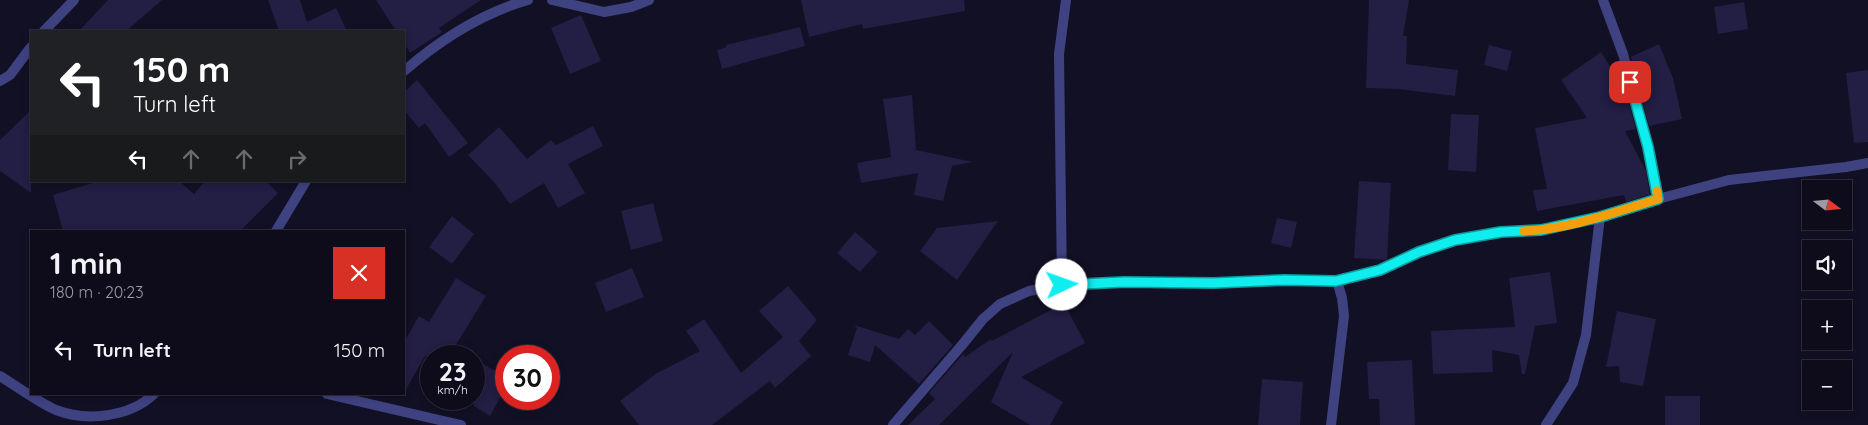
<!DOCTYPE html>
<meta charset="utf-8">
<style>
body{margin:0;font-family:Quicksand,sans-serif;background:#1c1a28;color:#f1f3f6;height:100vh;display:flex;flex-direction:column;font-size:19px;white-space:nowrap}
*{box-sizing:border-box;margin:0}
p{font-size:16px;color:#9b9ba3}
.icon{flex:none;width:28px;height:28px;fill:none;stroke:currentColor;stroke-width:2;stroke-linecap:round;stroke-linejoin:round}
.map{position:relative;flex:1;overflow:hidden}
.details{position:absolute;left:30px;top:230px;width:375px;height:165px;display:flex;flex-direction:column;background:#0e0c1b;border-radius:0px;box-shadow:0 2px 8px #0003,0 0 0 1px #2e2c3a}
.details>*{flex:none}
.guide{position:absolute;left:30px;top:30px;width:375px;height:152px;border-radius:0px;box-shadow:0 2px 8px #0003,0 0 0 1px #2e2c3a;background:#202124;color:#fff;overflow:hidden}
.needle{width:32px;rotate:106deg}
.fabs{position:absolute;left:1802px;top:180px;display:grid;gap:10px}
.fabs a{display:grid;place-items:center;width:50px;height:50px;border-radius:0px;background:#0e0c1b;box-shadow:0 2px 8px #0003,0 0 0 1px #2e2c3a;font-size:25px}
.speed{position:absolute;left:420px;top:345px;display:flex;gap:10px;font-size:25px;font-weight:700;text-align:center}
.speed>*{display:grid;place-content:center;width:65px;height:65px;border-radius:50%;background:#0e0c1b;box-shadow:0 2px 8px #0003,0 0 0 1px #2e2c3a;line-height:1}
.speed small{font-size:12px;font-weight:400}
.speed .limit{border:8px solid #d22;background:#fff;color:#111}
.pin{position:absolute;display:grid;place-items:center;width:42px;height:42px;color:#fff;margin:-21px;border-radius:10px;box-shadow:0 2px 8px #0006}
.me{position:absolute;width:55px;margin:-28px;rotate:87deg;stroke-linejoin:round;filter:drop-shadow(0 0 4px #0008)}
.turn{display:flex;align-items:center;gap:18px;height:105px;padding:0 20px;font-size:22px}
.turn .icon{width:65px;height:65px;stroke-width:2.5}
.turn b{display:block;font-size:35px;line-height:42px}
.lanes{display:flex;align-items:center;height:48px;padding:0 20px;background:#0003;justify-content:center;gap:25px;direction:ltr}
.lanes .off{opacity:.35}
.round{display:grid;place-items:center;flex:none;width:52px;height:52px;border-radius:0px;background:#1c1a28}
.head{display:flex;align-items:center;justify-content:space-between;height:85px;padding:0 20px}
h1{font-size:30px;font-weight:700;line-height:38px}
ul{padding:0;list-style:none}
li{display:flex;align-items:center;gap:15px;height:70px;padding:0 20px}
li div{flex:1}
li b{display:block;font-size:19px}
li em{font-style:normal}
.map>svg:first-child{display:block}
.building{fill:#221e44}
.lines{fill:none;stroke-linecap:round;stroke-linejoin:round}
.minor{stroke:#3f4280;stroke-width:10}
.route-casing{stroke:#0a9a9b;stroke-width:12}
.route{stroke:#10edef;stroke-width:9}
.slow{stroke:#f59e0b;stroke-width:9}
</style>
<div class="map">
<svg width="1868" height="425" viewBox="0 0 1868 425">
<rect width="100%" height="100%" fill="#121024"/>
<!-- building -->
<path class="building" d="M108,0H162L126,31H79Z
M268,0H300L307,22L336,8L347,31H279Z
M376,0H481L439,28L442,32L410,53L404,43V31H396Z
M801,0H964L965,11L863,29L862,24L809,37Z
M1369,0H1409L1403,36H1407L1406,64L1458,70L1455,96L1398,89L1366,88Z
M1744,2L1748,29L1718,34L1714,7Z
M581,15L601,61L570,74L551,28Z
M800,27L805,46L722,69L717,50L727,47L726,45Z
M1659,44L1673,78L1682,119L1649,126L1631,57Z
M1489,45L1512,51L1507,71L1484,65Z
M1601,52L1610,66L1618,63L1636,129L1625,131L1646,171L1650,194L1626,202L1624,195L1537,211L1533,190L1547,189L1535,128L1587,118L1561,80Z
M1868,70V142L1854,143L1846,73Z
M417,80L468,143L449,157L425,123L419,128L404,110V92Z
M912,95L916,150L973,162L952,166L943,201L914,195L918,173L861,183L857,163L891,157L883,99Z
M31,110V193L0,171V140Z
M1451,114L1479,115L1476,172L1448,170Z
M593,126L603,146L568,164L585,193L558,208L544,183L510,204L494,182L468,155L499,127L527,159L551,140L556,145Z
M99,181H179L194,194L205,181H266L278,193L240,231H63L53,195Z
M1359,181L1391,183L1387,260L1354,258Z
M653,203L663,241L631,250L621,211Z
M452,216L474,234L452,264L429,247Z
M1277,218L1297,222L1291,248L1271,243Z
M998,221L957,280L920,251L937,228Z
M855,232L878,252L860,272L837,253Z
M632,268L644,297L606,312L595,283Z
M1550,272L1557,323L1535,326L1525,374H1522L1519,355L1492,350L1493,372L1433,374L1431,331L1515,327L1509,278Z
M456,278L486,296L449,356H425L404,393V342L419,316L429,322Z
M788,286L817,320L799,341L811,356L775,388L770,381L712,425H639L620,401L657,373L700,351L686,331L704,319L741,373L783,337L759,311Z
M1064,303L1085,343L1021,377L1063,402L1050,425H1030L991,402L1013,352L939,425H908L935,399L929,393L963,354L965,357L991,339L992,341Z
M1617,311L1656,319L1643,386L1620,382L1619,366L1606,367Z
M929,321L953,345L919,384L875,345L870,362L848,355L857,328L854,325L899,339L908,329L915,335Z
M474,359L506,377V387L490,416L474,406Z
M1412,360L1415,425H1380L1379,399H1369L1367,362Z
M1262,379L1303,382L1300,425H1258Z
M1665,396H1700V425H1665Z"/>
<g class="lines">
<!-- minor -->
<path class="minor" d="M552,0L604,12L631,7L649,0
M1603,0L1623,54L1648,147L1658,199
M44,31L74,0
M404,71C440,40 482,13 528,0
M0,81L10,75L31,47
M276,231L306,181
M1062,285L1059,54L1066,0
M0,376C18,387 38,402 56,410C87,422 130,417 154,394
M327,394L461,425
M893,425L962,345L983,319L1000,304L1029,291L1062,285L1124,282L1213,283L1285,281H1336L1380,271L1419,251L1455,240L1501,232L1541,230L1600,217L1658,199L1729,180L1846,167L1868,163
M1331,425L1344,316L1342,298L1337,281
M1546,425L1573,383L1586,335L1600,217"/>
</g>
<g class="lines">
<defs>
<path id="route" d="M1062,285L1124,282L1214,283L1284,280L1336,281L1380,270L1419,252L1455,240L1501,232L1541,230L1600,217L1658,199L1648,147L1630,82"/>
</defs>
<!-- route casing -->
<use href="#route" class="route-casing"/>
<!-- route -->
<use href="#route" class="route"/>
<!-- slow -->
<path class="slow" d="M1524,231C1570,229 1615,212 1658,199L1657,191"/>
</g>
</svg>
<div class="fabs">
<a><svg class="needle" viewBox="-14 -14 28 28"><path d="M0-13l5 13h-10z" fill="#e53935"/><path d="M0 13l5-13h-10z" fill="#9b9ba3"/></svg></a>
<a><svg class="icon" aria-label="sound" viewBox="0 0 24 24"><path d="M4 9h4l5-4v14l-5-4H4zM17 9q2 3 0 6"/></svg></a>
<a>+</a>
<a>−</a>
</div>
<div class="speed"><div>23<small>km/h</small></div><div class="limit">30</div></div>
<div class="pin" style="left:1630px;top:82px;background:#d93025"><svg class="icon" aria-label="arrive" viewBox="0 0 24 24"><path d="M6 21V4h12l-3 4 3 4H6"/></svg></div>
<svg class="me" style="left:1062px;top:285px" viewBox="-20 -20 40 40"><circle r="19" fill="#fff"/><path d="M0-13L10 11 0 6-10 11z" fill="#10edef"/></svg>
<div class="guide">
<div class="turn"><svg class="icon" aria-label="left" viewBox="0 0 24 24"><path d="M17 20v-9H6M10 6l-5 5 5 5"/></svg><div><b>150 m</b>Turn left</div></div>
<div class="lanes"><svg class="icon" aria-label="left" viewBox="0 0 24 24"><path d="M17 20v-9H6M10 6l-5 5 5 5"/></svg><svg class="icon off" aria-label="ahead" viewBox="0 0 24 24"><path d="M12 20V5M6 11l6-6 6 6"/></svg><svg class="icon off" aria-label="ahead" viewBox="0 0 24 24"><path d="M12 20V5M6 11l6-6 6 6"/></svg><svg class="icon off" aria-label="right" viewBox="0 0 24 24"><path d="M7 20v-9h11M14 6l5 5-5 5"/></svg></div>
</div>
<section class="details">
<div class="head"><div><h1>1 min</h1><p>180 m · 20:23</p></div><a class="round" style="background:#d93025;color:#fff"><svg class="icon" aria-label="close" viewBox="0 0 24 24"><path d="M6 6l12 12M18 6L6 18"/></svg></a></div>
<ul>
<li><svg class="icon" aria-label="left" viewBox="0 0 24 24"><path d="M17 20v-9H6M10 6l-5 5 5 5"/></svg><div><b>Turn left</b></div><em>150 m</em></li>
</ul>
</section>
</div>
